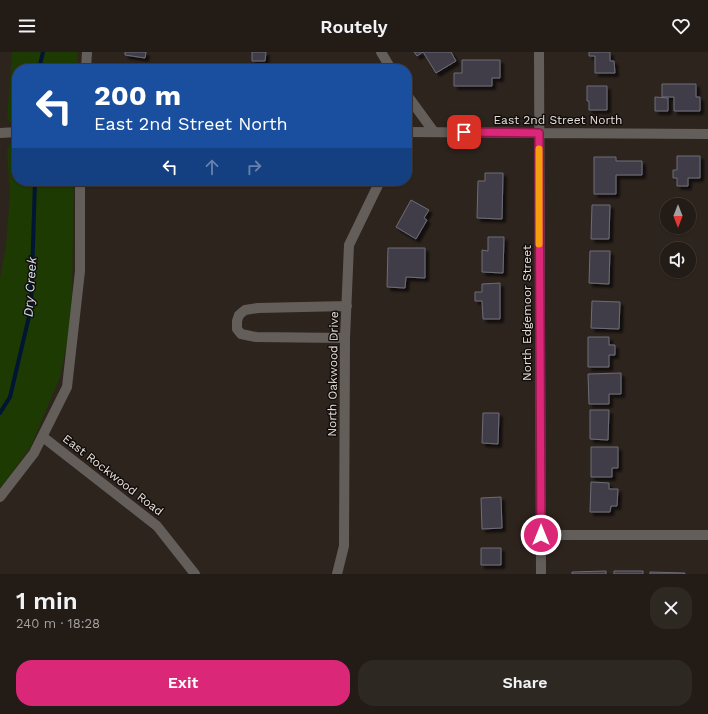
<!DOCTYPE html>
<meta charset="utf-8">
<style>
body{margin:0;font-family:"Work Sans",sans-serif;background:#2e2823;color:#f1f3f6;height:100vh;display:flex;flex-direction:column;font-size:15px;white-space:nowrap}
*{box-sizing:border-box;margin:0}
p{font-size:13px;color:#a2a1a1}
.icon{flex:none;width:22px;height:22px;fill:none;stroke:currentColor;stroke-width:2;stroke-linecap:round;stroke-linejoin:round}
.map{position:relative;height:522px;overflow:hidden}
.side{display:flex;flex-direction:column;background:#221b16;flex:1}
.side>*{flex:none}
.banner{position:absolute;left:12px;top:12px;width:400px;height:122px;border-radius:16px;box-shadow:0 1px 3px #0004,0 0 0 1px #3f3935;background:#1a4fa0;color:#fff;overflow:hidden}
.needle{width:26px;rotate:180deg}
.tools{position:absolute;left:660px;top:146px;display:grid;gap:8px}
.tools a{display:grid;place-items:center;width:36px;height:36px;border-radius:50%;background:#221b16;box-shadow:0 1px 3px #0004,0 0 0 1px #3f3935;font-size:20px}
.pin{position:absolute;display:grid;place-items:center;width:34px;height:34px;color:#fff;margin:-17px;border-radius:8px;box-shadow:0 2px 6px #0006}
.me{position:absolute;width:44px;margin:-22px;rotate:0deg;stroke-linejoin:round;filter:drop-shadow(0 0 3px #0008)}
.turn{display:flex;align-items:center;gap:14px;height:84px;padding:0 16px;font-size:18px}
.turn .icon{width:52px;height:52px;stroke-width:2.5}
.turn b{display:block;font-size:28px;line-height:34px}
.lanes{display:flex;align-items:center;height:38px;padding:0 16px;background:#0003;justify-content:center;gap:20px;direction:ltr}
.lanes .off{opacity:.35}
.round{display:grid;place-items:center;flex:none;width:42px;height:42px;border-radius:16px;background:#2e2823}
.headline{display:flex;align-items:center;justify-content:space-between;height:68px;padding:0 16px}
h1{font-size:24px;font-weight:600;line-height:30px}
.cta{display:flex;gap:8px;margin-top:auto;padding:8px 16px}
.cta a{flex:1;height:46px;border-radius:16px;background:#db2777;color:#fff;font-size:16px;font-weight:600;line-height:46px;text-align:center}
.cta a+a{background:#2e2823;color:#f1f3f6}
header{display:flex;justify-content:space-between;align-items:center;height:52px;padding:0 16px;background:#221b16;font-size:18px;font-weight:600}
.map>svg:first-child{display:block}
.green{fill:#1c3a01}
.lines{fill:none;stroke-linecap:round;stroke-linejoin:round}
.stream{stroke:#011634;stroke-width:4}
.building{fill:#403e49;stroke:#6d6c77;filter:url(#shadow)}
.minor{stroke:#645e5b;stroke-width:10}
.tertiary{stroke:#645e5b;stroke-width:10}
.route-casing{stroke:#8e194d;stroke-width:10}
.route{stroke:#db2777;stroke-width:7}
.slow{stroke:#f59e0b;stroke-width:7}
.labels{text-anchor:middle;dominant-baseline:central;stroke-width:3;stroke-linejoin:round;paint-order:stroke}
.street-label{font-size:12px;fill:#e6dfdb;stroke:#130e0b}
.water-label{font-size:13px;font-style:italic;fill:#d3e0f2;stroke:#130e0b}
</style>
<header><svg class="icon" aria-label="menu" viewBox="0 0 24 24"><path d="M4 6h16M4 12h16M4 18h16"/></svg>Routely<svg class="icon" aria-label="heart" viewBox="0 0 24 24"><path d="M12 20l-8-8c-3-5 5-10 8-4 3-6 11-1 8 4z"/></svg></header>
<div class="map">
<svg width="708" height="522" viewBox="0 0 708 522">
<defs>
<filter id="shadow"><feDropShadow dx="3.5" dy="3.5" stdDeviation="1" flood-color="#0009"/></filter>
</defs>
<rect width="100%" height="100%" fill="#2e241e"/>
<!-- green -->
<path class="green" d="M12,0H78L77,17H17V73L10,71L7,66Z
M17,90V129H74L72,243L67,292L60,325L32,392L15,417L0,436V226L6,193L10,143L7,98L10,92Z"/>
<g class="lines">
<!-- stream -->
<path class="stream" d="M39,17L43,0
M0,361L10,345L31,256L35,129"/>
</g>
<!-- building -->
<path class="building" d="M125,0H146L145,6L125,3Z
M252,0H266L265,9H252Z
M414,0H451L456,9L436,21L423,0L417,4Z
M589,0H610V9H614L615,21H595V4H589Z
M462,8H500V26H492V34H454V21H462Z
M120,12L145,13V17H120Z
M662,32H696V45H700V59H674V45H662Z
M587,34H607V58H589V49H587Z
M655,45L668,46V59H655Z
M677,104H700V126H688V134H677V126H673V118H677Z
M594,105H616V109H642V123H616V142H594Z
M485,121H503L502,167L477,166L478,129H485Z
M411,148L429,158L424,166L427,168L416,187L396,175Z
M592,153H610L609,187H591Z
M488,185H504L503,221L482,220V198L488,199Z
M388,196H425V226L406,225L405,236L387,235Z
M590,199H610L609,232L589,231Z
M500,231V267H483L482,249H475V240H482V232Z
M592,249L620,250L619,277L591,276Z
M588,285H609V293H615V303H609V315H588Z
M621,321V342H609V352H589L588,322Z
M590,358H609L608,388L590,387Z
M483,361H499L498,392L482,391Z
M591,395H618V416H612V425H591Z
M591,430L609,431V437H618L617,454H611L610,460H590Z
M501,445L502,476L482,477L481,446Z
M481,496H501V513H481Z
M606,519V522H572V520Z
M614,519H643V522H614Z
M650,520L685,521V522H650Z"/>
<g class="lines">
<!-- minor -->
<path class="minor" d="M381,0L391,17
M86,17L87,0
M407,43L434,80
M407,80L539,81
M0,81L17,80
M345,286L256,285L241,282L237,277V269L239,263L245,258L258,256L347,254
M43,385L157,474L195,522
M0,445L34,401L67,335L80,219V129
M541,483H708
M337,522L344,494L345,286L349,193L380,129"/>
<!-- tertiary -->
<path class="tertiary" d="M539,0L541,522
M539,81L708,82"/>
</g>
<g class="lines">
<defs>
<path id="route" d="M464,80L539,81L541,483"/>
</defs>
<!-- route casing -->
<use href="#route" class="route-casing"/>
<!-- route -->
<use href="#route" class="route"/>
<!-- slow -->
<path class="slow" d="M539,97V192"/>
</g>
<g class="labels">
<!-- street labels -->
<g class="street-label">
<text x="558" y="68">East 2nd Street North</text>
<text transform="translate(527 261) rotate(-90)">North Edgemoor Street</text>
<text transform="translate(333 322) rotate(-89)">North Oakwood Drive</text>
<text transform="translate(113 423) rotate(38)">East Rockwood Road</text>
</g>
<!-- water labels -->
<g class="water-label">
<text transform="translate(30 235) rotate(-86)">Dry Creek</text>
</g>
</g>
</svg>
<div class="tools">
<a><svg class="needle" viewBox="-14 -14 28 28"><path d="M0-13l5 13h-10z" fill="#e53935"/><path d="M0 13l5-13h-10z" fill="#a2a1a1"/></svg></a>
<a><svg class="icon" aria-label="sound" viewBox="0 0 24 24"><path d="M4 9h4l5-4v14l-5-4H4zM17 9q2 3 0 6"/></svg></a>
</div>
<div class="pin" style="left:464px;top:80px;background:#d93025"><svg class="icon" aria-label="arrive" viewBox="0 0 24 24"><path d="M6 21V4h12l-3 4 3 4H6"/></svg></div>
<svg class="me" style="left:541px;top:483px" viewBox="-20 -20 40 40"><circle r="17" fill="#db2777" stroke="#fff" stroke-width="3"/><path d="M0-11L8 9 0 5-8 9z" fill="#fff"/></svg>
<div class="banner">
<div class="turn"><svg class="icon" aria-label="left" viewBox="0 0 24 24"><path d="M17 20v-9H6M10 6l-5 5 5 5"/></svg><div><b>200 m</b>East 2nd Street North</div></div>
<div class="lanes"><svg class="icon" aria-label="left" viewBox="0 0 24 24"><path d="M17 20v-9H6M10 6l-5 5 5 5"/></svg><svg class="icon off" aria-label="ahead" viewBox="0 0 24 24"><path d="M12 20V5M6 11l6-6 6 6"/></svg><svg class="icon off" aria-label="right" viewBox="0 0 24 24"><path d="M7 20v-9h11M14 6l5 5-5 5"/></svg></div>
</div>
</div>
<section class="side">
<div class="headline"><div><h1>1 min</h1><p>240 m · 18:28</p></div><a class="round"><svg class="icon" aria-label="close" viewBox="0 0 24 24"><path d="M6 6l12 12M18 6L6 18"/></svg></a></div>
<div class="cta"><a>Exit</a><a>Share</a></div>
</section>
